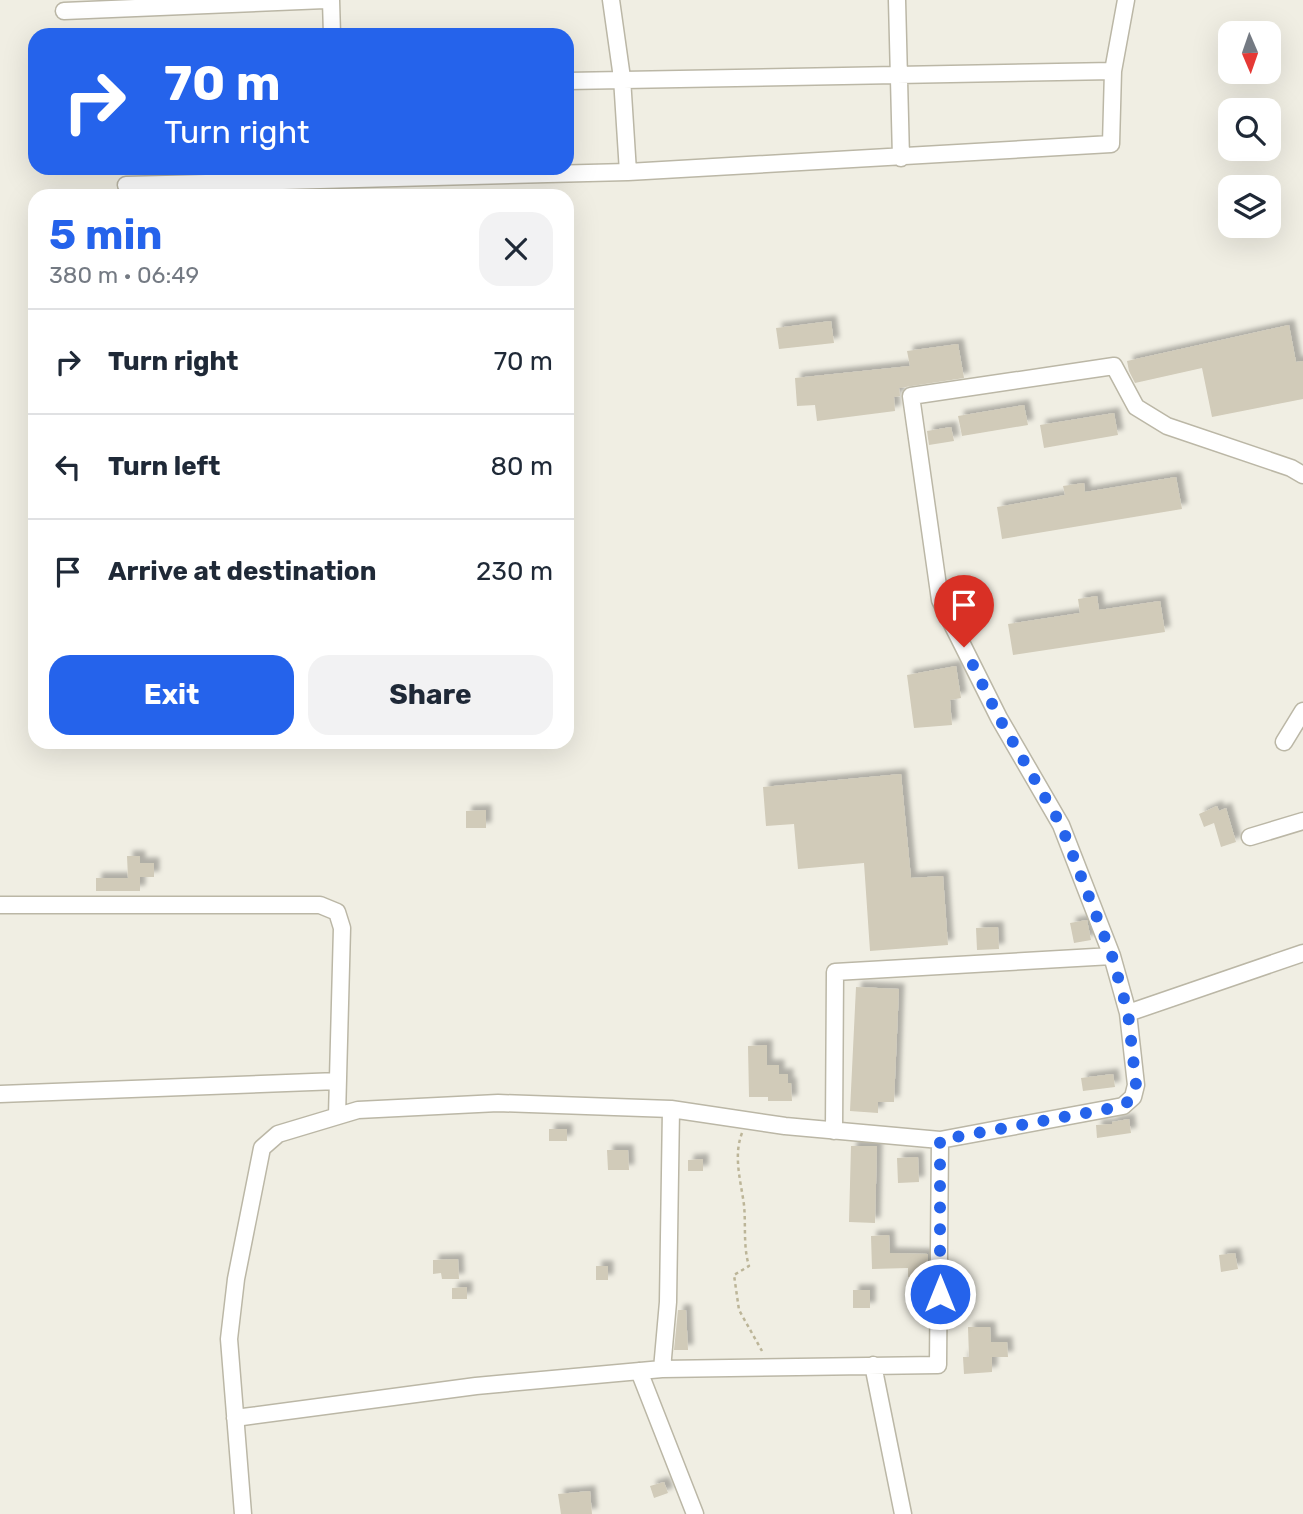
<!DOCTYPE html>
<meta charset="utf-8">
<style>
body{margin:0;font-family:Rubik,sans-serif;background:#f2f2f3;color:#1f2937;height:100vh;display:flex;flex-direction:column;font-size:26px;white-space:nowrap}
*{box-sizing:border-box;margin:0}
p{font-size:23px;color:#747a83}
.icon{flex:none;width:38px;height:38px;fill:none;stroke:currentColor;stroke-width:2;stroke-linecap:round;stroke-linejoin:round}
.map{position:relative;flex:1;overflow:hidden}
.details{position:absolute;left:28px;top:189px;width:546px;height:560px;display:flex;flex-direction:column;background:#fff;border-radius:21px;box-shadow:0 7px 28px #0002}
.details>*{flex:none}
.banner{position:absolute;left:28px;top:28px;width:546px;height:147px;border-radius:21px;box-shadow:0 7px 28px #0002;background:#2563eb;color:#fff;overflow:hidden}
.needle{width:46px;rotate:178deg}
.controls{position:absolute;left:1218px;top:21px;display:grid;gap:14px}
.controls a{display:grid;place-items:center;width:63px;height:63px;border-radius:14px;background:#fff;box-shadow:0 7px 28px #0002;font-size:35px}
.pin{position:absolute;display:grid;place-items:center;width:60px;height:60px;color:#fff;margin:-72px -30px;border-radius:50% 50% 50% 0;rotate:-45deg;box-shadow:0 0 7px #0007}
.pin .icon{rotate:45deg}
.me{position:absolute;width:77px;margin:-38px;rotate:0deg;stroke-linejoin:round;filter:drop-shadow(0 0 5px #0008)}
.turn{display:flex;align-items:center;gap:24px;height:147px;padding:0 21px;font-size:32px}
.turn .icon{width:91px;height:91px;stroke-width:2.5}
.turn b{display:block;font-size:49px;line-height:60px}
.round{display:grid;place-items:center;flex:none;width:74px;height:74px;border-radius:21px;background:#f2f2f3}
.summary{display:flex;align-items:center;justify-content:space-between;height:119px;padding:0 21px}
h1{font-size:42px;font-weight:700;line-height:52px;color:#2563eb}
.primary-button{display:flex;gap:14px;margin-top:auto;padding:14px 21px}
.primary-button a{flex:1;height:80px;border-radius:21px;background:#2563eb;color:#fff;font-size:28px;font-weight:700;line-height:80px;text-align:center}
.primary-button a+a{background:#f2f2f3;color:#1f2937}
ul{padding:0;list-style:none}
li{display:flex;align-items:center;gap:21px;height:105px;padding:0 21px;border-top:2px solid #e0e1e3}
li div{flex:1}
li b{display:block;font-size:26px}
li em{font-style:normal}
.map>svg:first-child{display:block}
.building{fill:#d1cbb9;filter:url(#shadow)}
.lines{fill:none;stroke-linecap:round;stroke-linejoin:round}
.minor-casing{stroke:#bbb7a6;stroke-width:19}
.path{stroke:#bcb598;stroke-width:2.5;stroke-dasharray:3.5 3.5;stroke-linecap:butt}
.minor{stroke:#fff;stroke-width:16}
.route{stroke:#2563eb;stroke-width:12;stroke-dasharray:0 21.6}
</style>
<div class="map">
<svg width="1303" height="1514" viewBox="0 0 1303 1514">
<defs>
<filter id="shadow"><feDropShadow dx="5.5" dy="-5.5" stdDeviation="2" flood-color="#0004"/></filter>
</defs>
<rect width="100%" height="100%" fill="#f0eee3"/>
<!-- building -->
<path class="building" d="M831,321L834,343L779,349L776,328Z
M1289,325L1296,362L1303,361V399L1212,417L1202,368L1135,383L1129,371L1127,361Z
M958,344L964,378L899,388L900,396L894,397L895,411L817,421L815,405L797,406L795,378L910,366L907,351Z
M1024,405L1028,425L962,436L958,416Z
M1114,413L1118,435L1044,448L1040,425Z
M951,427L954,441L929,445L927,431Z
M1176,477L1182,509L1002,539L997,507L1065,495L1063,486L1084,483L1085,492Z
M1097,596L1099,610L1160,601L1165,632L1013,655L1008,624L1080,613L1078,599Z
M956,666L961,698L950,700L952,725L914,728L907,675Z
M901,774L911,878L943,876L948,945L870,951L864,863L798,869L794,824L766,826L763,787Z
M1217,806L1219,811L1226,808L1236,842L1221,847L1214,823L1204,827L1199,814Z
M486,810V828H466V811Z
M127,856H140V863H154V877H140V891H96V878H128Z
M1087,920L1091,940L1074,943L1070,923Z
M998,927L999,949L977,950L976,928Z
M856,987L899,989L894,1102H878V1113L850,1111Z
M767,1045V1065H779V1074H788V1083H791L792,1101H768V1097H749L748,1046Z
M1113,1074L1115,1087L1083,1091L1081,1078Z
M1129,1119L1131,1133L1097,1138L1096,1125L1112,1124V1122Z
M549,1129H567V1141H549Z
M851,1146H877L875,1223L849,1222Z
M607,1150H628L629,1170H608Z
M918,1157L919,1182L898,1183L897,1158Z
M703,1159V1171H688V1160Z
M889,1235L890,1253L928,1254V1277H908V1268L872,1269L871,1236Z
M1235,1253L1238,1269L1221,1272L1219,1255Z
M458,1259L459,1279H442L441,1273L433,1274V1260Z
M596,1266H608V1280H596Z
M467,1287V1299H452V1288Z
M853,1290H870V1308H853Z
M678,1310H686L688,1350H674Z
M968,1327H990L991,1342H1007L1008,1357H992V1372L964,1374L963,1357H969Z
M664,1482L668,1493L654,1498L650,1486Z
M590,1491L592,1514H561L558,1494Z"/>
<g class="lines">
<defs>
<path id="minor" d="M331,0L332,35
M611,0L622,78L628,172
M897,0L901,158
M64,11L325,0
M1113,71L1126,0
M126,185L628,172L1111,144L1113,71L567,81
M1284,742L1303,711
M1250,837L1303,821
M0,905H320L337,912L342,928L337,1116
M1128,1013L1303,953
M0,1094L338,1081
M834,1131L835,972L1112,956
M940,1140L1123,1106L1133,1097L1136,1085L1128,1013L1112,956L1061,825L999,718L940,600L911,396L1114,366L1136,407L1167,426L1291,468L1303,475
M873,1365L903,1514
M639,1371L695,1514
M235,1418L476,1386L662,1369
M243,1514L229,1339L236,1279L262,1148L278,1134L358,1110L498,1103L671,1109L785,1126L940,1140L938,1365L662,1369L668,1302L671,1109"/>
</defs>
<!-- minor casing -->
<use href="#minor" class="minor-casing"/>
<!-- path -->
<path class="path" d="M742,1133C733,1156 741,1182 744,1205C746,1225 743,1246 749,1266L734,1275L739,1310L762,1351"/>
<!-- minor -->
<use href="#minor" class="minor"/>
</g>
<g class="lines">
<!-- route -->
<path class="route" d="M940,1294V1140L1123,1106L1133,1097L1136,1085L1128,1013L1112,956L1061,825L999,718L964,647"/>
</g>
</svg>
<div class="controls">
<a><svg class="needle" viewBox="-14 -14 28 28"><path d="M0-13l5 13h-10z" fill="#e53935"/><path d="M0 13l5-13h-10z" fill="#747a83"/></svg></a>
<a><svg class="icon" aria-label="search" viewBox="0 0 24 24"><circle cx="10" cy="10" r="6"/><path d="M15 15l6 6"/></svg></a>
<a><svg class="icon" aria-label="layers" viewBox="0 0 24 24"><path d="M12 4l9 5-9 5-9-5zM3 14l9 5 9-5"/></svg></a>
</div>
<div class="pin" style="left:964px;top:647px;background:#d93025"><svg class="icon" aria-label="arrive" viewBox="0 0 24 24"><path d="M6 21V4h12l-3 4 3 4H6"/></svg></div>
<svg class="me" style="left:940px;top:1294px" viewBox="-20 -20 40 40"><circle r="17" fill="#2563eb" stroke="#fff" stroke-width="3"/><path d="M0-11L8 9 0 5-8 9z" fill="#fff"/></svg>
<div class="banner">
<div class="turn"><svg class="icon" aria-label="right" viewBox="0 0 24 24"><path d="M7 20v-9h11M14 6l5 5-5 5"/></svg><div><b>70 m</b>Turn right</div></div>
</div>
<section class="details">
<div class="summary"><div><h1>5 min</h1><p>380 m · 06:49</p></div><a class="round"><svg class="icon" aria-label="close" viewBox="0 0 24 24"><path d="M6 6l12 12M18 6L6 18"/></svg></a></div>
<ul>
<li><svg class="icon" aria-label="right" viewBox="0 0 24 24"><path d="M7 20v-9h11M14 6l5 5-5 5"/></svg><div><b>Turn right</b></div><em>70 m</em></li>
<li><svg class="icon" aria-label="left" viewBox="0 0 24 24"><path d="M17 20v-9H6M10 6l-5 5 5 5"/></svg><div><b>Turn left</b></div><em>80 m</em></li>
<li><svg class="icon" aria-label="arrive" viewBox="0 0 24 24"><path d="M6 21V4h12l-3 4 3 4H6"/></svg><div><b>Arrive at destination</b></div><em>230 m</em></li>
</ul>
<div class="primary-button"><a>Exit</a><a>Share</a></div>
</section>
</div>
